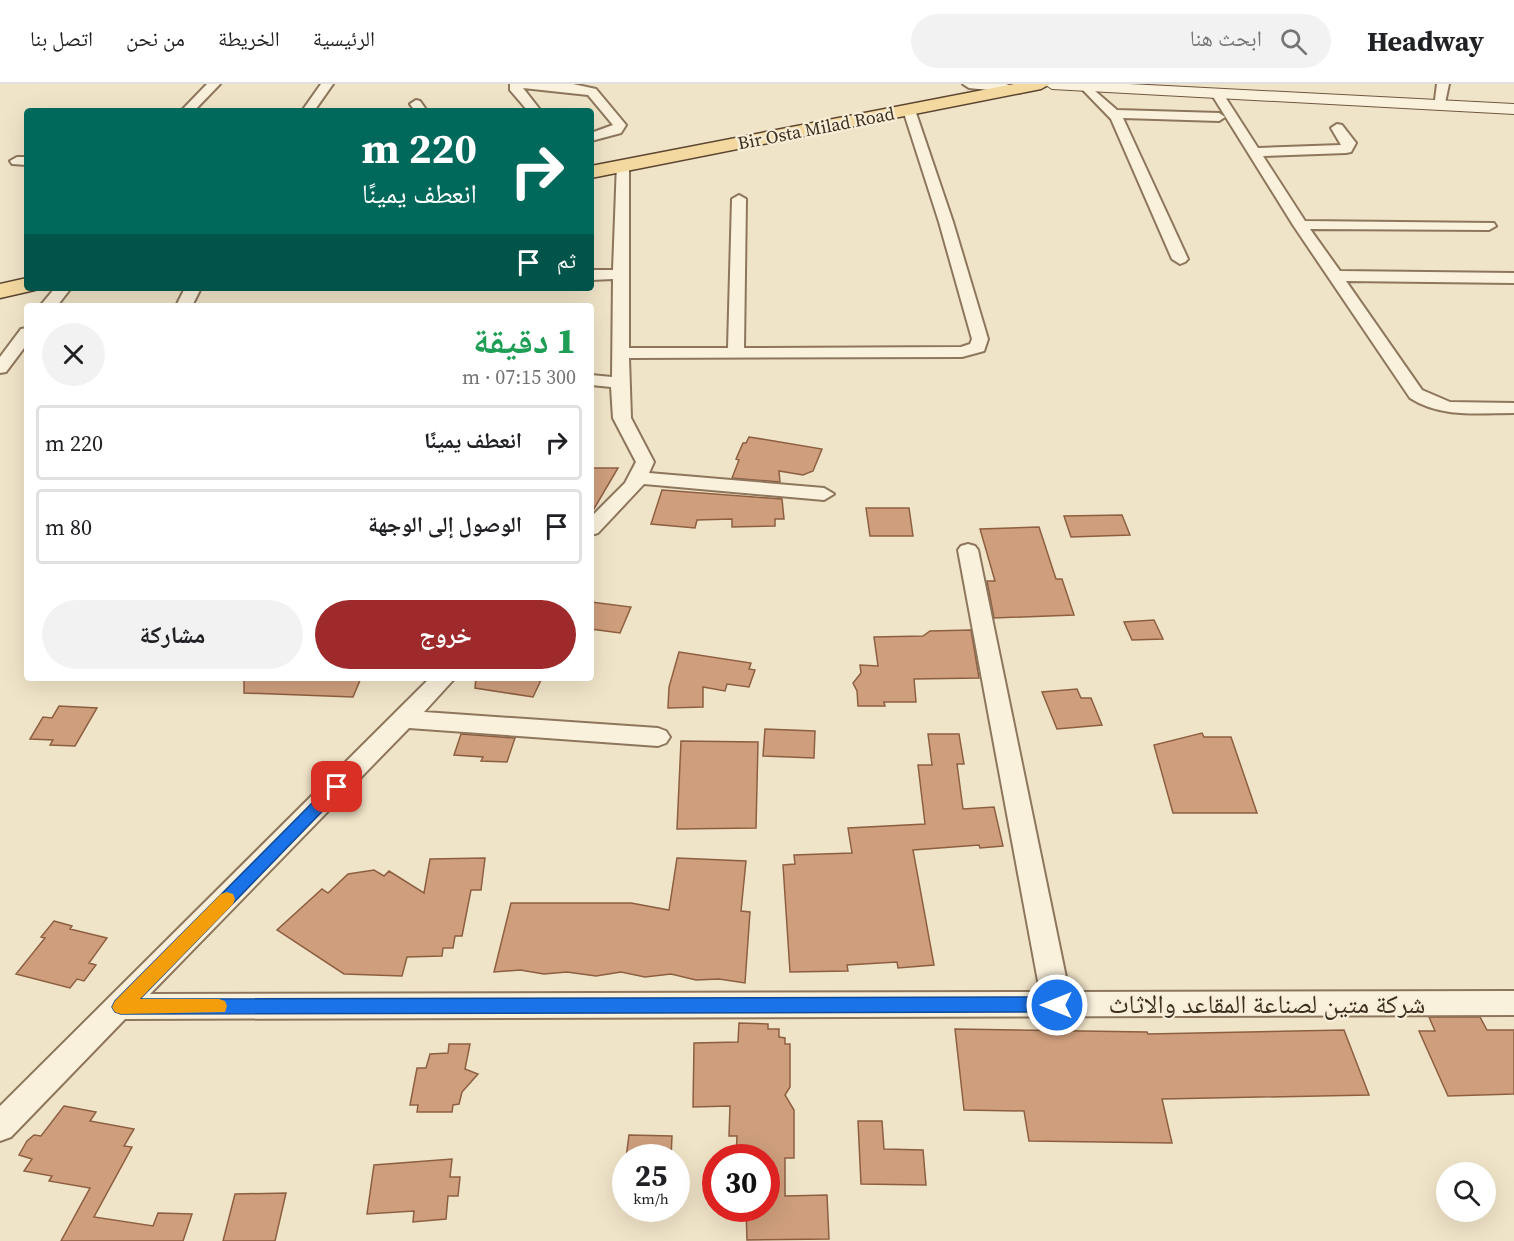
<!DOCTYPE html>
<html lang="ar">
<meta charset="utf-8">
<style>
body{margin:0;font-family:"Source Serif 4","Noto Naskh Arabic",serif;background:#f2f2f2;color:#202124;direction:rtl;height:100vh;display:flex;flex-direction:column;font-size:22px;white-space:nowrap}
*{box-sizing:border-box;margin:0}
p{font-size:20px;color:#757577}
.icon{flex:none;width:33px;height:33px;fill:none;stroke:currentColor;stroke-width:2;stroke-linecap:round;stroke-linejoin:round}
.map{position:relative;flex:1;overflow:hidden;direction:ltr}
.drawer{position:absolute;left:24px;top:219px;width:570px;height:378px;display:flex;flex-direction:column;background:#fff;border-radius:6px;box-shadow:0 6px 24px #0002;direction:rtl}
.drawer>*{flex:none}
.top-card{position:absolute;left:24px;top:24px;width:570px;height:183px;border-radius:6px;box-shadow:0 6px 24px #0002;direction:rtl;background:#00695c;color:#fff;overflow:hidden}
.buttons{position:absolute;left:1436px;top:1078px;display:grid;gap:12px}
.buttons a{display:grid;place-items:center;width:60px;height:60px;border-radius:50%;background:#fff;box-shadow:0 6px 24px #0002;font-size:30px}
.speed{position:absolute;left:612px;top:1060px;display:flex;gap:12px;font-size:30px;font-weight:700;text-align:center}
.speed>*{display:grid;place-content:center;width:78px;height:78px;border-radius:50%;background:#fff;box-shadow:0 6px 24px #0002;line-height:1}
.speed small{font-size:15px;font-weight:400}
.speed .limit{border:9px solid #d22;background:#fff;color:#111}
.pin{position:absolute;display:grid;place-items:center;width:51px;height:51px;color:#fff;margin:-26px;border-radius:12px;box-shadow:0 3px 9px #0006}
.me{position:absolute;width:66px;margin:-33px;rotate:270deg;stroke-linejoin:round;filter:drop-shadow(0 0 4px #0008)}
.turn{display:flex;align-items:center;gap:21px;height:126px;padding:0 18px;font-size:27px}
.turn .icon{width:78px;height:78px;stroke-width:2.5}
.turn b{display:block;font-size:42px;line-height:51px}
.then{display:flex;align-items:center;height:57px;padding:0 18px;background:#0003;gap:12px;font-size:22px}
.round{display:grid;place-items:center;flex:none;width:63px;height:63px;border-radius:32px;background:#f2f2f2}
.headline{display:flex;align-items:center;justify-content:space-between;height:102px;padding:0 18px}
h1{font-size:36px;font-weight:800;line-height:45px;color:#1e9e55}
.button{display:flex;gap:12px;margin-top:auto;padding:12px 18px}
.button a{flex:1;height:69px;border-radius:36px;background:#9e2a2b;color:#fff;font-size:24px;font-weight:800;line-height:69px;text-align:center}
.button a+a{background:#f2f2f2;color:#202124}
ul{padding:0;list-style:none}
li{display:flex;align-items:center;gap:18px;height:75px;margin:0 12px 9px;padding:0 6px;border:3px solid #e0e0e0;border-radius:6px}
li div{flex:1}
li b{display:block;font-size:22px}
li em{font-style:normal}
header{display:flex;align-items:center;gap:36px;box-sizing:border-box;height:84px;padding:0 30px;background:#fff;border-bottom:2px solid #e0e0e0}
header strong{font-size:28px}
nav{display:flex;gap:33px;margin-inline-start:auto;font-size:21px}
.search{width:420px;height:54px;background:#f2f2f2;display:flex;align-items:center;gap:15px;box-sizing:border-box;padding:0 21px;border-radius:33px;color:#757577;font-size:22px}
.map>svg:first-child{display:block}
.building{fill:#cf9f7d;stroke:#8d5f41;stroke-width:1.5}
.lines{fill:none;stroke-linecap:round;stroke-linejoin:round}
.street-casing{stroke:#8d765c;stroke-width:4}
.secondary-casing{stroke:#6f573f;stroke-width:2}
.primary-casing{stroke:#5b4430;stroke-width:3}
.street{fill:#faf1dc;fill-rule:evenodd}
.secondary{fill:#faf1dc;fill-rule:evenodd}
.primary{fill:#f3d9a0;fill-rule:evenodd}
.route{fill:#1a73e8;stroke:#114b97;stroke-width:1.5}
.slow{fill:#f59e0b}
.labels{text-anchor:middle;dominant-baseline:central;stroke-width:4.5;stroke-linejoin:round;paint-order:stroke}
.far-street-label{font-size:18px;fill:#3d2e20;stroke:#f7eed8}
.near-street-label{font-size:26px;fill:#3d2e20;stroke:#f7eed8}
</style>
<header>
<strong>Headway</strong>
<div class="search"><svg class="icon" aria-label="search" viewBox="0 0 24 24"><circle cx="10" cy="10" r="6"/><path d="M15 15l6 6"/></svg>ابحث هنا</div>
<nav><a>الرئيسية</a><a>الخريطة</a><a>من نحن</a><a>اتصل بنا</a></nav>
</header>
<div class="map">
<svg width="1514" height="1157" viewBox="0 0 1514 1157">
<rect width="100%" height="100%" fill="#f0e4c8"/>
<!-- building -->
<path class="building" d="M749,353L768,356L822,365L813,387L803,391L779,387L780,398L732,394L739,376L736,375L743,359H746Z
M591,384H618L591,430Z
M662,406L782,415L784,435H775V442L732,443V435L697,436L695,444L651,440Z
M866,424H909L913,452H870Z
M1122,431L1130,451L1071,453L1064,432Z
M1039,443L1056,495H1062L1074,531L994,534L987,497H995L980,445Z
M591,518L631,523L620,549L591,545Z
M1154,536L1163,555L1132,556L1124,538Z
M971,546L979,594L914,595L916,618H884L885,622H858L857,607L853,599L861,589L860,581L878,582L874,553L923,552L930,547Z
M679,568L751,579L749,585L755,586L749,603L727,600L725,607L703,603V623L668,624L669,603Z
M244,594H361L353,613L244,609Z
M476,594H542L533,613L475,604Z
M1077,605L1081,614H1091L1102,641L1057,645L1042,608Z
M59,622L97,624L75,662L50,661L53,656L30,655L43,633L52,634Z
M765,645L815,647L814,674L763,672Z
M1202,649L1204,653H1231L1257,729H1173L1154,661Z
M461,650L515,654L507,678L481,677L483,673L454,671Z
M928,650H959L964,680H957L963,725L994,723L1003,762L980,764L979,761L913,766L934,881L898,884L897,878L847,881L848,887L790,888L783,781L795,780L794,771L852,769L848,744L925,740L918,681H932Z
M681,657L758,658L756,744L677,745Z
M485,774L481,806H471L462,852H455L453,864H443L442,872L407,873L402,892L344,890L277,846L322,805L328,809L348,790L374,786L384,792L389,787L424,809L430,775Z
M677,774L746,777L741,827L750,828L745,899L719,895L696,896L671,890L645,893L621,888L596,892L567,888L544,890L520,886L494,888L511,819H631L669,826Z
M54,837L72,842L70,845L107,854L89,879L96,881L84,897L77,895L70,904L16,890L45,854L41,853Z
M1429,933H1480L1487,946H1514V1010L1448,1012L1419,947H1435Z
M739,939L768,940V945H779V953L785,954V960H790V1003L785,1011L794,1026V1074H785V1112L827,1111L829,1155L747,1156L746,1125H766V1074H736L737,1052H729L730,1022L693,1023L694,959L738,958Z
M955,945L1147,948L1148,950L1344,946L1369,1011L1162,1015L1172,1059L1029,1057L1024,1027L964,1026Z
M449,960H470L465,985L478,990L462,1008L459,1020L453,1021L452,1028H417L418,1021H410L417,984H426L430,970L448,969Z
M64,1022L96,1028L90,1037L134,1045L124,1062L132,1063L94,1133L153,1142L158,1129L192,1130L183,1157H61L90,1104L49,1097L52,1092L24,1087L32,1075L19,1071L27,1057L34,1051L41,1052Z
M858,1037H882L884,1065L923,1066L926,1101L861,1100Z
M629,1051L672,1052L671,1074H626Z
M452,1075L450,1093H460L458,1112H448L446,1135L413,1138L414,1127L367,1130L374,1081Z
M286,1109L275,1157H223L235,1110Z"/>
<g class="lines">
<defs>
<path id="street" d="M207,0H220L194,27H181Z
M321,0H333L314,27H302Z
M510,0H573L596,5L626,41L621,49L591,57V49L613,41L588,11L523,4L541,27H528L510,6Z
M963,0H1006L1025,5L1019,9L969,4Z
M1087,0L1117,26L1219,29L1225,33L1219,37L1123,34L1188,175L1185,178L1180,180L1172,175L1111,35L1081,4Z
M1437,0H1449L1445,19L1441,20L1435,16Z
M1218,7L1222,8L1258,64L1341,61L1331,44L1337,40L1342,41L1356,59L1351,68L1346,69L1263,72L1305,137L1494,139L1496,142L1489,146L1310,145L1340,187L1514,189V199L1346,197L1422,306L1450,318L1514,319V329C1478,329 1441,334 1410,314L1293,141L1212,11Z
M416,16L420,17L427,27H415L410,20Z
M909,22L915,26L953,138L988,255L984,267L962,273L629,274L631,334L654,378L649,389L824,404L834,410L824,416L644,400L598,449L591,451V433L625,399L636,378L613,334L611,303L591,301V291L612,293L613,195L591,196V186H613L617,79L622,78L629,82V264H728L732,115L739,111L746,115L744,264L961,263L970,260L972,255L939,138L903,26Z
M17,73H27V81L12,80L10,77Z
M55,204H71L57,222H40Z
M185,204H201L192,222H176Z
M27,244V260L6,288L0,289V273L21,245Z
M968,460L975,462L978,466L1069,908L1514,907V931L125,935L11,1053L0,1057V1022L430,594H455L424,628L658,644L666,647L670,653L666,659L658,662L409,644L150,910L1040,908L958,466L961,462Z"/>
<path id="secondary" d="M1044,0H1129L1514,20V30L1052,5Z"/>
<path id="primary" d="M1014,0H1050L1041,5L591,94V82Z
M27,194V204H36L35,206L0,214V200Z"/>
</defs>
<!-- street casing -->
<use href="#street" class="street-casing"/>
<!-- secondary casing -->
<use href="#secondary" class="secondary-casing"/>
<!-- primary casing -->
<use href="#primary" class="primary-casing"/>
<!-- street -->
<use href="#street" class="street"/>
<!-- secondary -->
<use href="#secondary" class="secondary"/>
<!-- primary -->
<use href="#primary" class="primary"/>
</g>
<!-- route -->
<path class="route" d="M337,697L345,703L342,707L140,915L1057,913L1063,915L1066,921L1063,926L1057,928L121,930L115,928L112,923L115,917L332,699Z"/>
<!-- slow -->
<path class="slow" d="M227,808L233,810L235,815L233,820L140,915H219L225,917L227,922L225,928L121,930L115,928L112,923L115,917L221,810Z"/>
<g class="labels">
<!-- far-street labels -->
<g class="far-street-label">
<text transform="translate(816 44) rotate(-11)">Bir Osta Milad Road</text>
</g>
<!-- near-street labels -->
<g class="near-street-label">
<text x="1267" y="920">شركة متين لصناعة المقاعد والاثاث</text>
</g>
</g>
</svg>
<div class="buttons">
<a><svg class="icon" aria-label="search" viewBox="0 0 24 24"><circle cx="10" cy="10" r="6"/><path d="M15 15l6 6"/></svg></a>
</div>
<div class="speed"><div>25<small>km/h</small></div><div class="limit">30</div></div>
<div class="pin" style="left:337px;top:703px;background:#d93025"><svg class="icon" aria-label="arrive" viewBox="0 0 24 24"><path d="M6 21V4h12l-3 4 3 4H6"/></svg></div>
<svg class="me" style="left:1057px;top:921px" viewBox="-20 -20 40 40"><circle r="17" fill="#1a73e8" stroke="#fff" stroke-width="3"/><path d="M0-11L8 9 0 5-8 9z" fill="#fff"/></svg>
<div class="top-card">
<div class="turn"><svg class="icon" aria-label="right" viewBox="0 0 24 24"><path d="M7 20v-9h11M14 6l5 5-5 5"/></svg><div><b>220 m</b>انعطف يمينًا</div></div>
<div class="then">ثم<svg class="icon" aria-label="arrive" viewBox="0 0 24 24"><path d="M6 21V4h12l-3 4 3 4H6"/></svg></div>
</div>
<section class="drawer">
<div class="headline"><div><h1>1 دقيقة</h1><p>300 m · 07:15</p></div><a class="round"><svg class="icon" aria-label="close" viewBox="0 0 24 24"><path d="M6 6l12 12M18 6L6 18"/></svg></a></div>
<ul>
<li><svg class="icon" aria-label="right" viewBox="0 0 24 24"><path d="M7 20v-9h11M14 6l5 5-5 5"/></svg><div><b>انعطف يمينًا</b></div><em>220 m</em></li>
<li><svg class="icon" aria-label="arrive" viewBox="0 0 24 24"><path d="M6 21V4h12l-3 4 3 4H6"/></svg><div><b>الوصول إلى الوجهة</b></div><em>80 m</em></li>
</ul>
<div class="button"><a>خروج</a><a>مشاركة</a></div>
</section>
</div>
